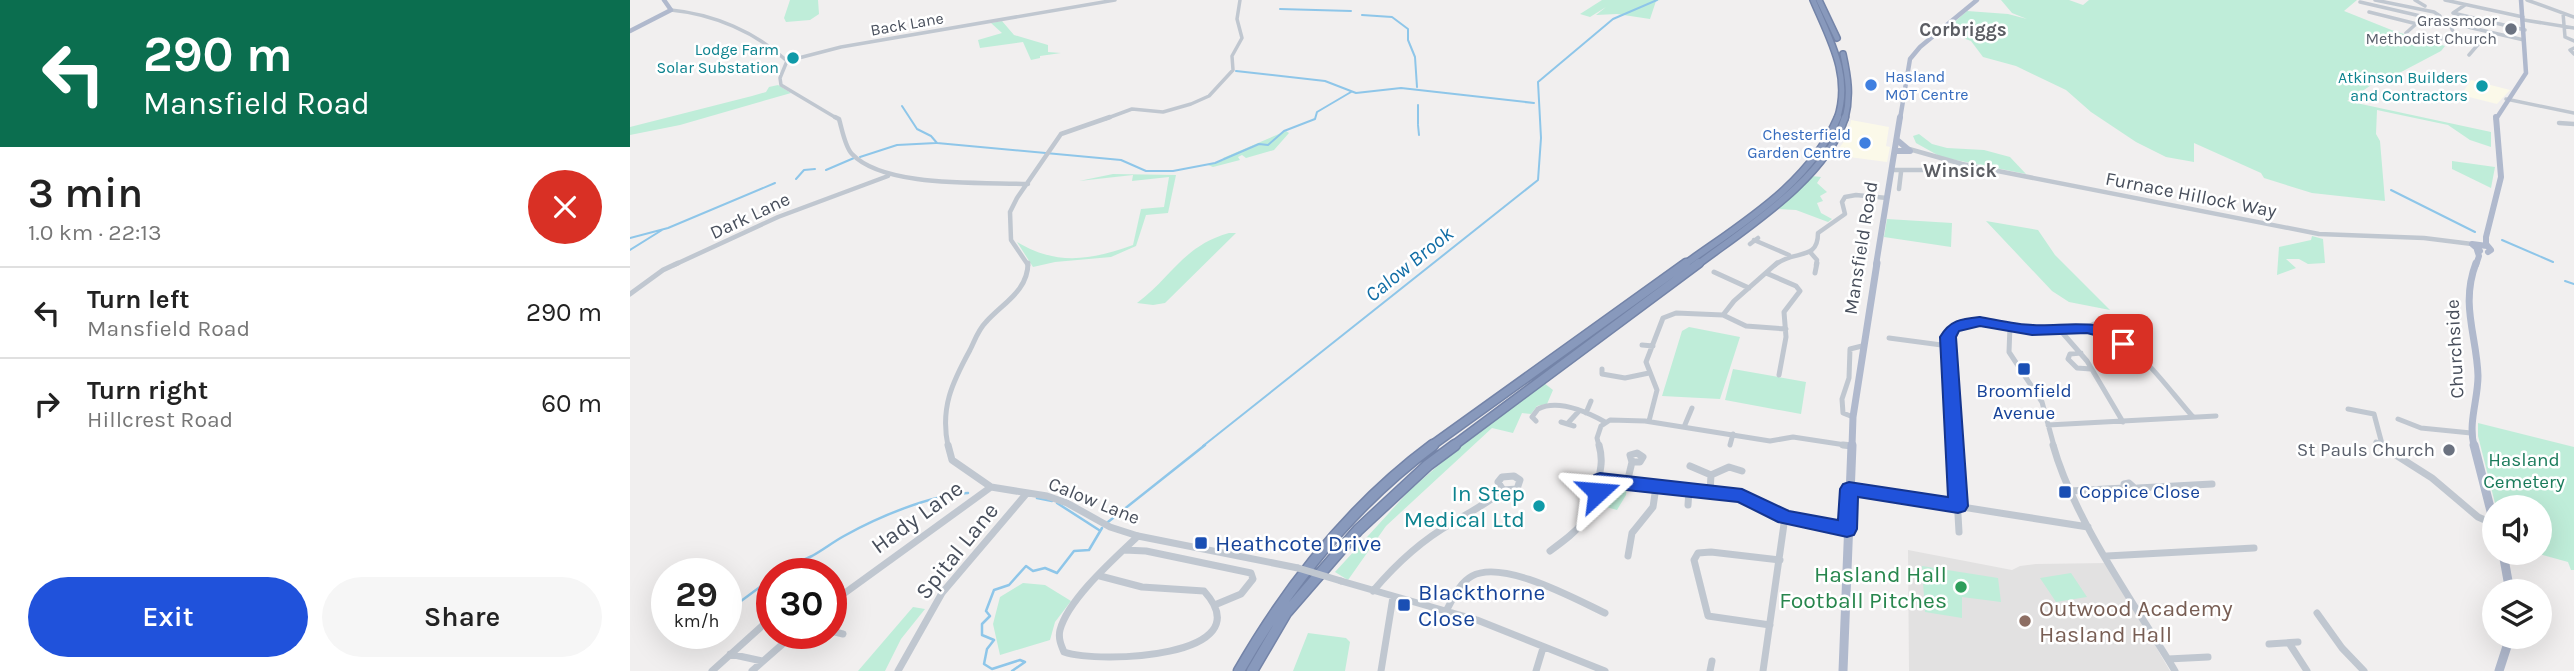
<!DOCTYPE html>
<meta charset="utf-8">
<style>
body{margin:0;font-family:Karla,sans-serif;background:#f6f6f6;color:#222;height:100vh;display:flex;flex-direction:column;font-size:26px;white-space:nowrap}
*{box-sizing:border-box;margin:0}
p{font-size:23px;color:#767676}
.icon{flex:none;width:38px;height:38px;fill:none;stroke:currentColor;stroke-width:2;stroke-linecap:round;stroke-linejoin:round}
.map{position:relative;flex:1;overflow:hidden}
.details{display:flex;flex-direction:column;background:#fff;width:630px}
.details>*{flex:none}
.hud{background:#0b6e4f;color:#fff;overflow:hidden}
.buttons{position:absolute;left:1852px;top:495px;display:grid;gap:14px}
.buttons a{display:grid;place-items:center;width:70px;height:70px;border-radius:50%;background:#fff;box-shadow:0 7px 28px #0002;font-size:35px}
.speed{position:absolute;left:21px;top:558px;display:flex;gap:14px;font-size:35px;font-weight:700;text-align:center}
.speed>*{display:grid;place-content:center;width:91px;height:91px;border-radius:50%;background:#fff;box-shadow:0 7px 28px #0002;line-height:1}
.speed small{font-size:18px;font-weight:400}
.speed .limit{border:10px solid #d22;background:#fff;color:#111}
.pin{position:absolute;display:grid;place-items:center;width:60px;height:60px;color:#fff;margin:-30px;border-radius:14px;box-shadow:0 4px 10px #0006}
.me{position:absolute;width:77px;margin:-38px;rotate:71deg;stroke-linejoin:round;filter:drop-shadow(0 0 5px #0008)}
.turn{display:flex;align-items:center;gap:24px;height:147px;padding:0 28px;font-size:32px}
.turn .icon{width:91px;height:91px;stroke-width:2.5}
.turn b{display:block;font-size:49px;line-height:60px}
.round{display:grid;place-items:center;flex:none;width:74px;height:74px;border-radius:37px;background:#f6f6f6}
.head{display:flex;align-items:center;justify-content:space-between;height:119px;padding:0 28px}
h1{font-size:42px;font-weight:600;line-height:52px}
.cta{display:flex;gap:14px;margin-top:auto;padding:14px 28px}
.cta a{flex:1;height:80px;border-radius:42px;background:#2052db;color:#fff;font-size:28px;font-weight:600;line-height:80px;text-align:center}
.cta a+a{background:#f6f6f6;color:#222}
ul{padding:0;list-style:none}
li{display:flex;align-items:center;gap:21px;height:91px;padding:0 28px;border-top:2px solid #e0e0e0}
li div{flex:1}
li b{display:block;font-size:26px}
li em{font-style:normal}
main{display:flex;flex:1;min-height:0}
.map>svg:first-child{display:block}
.commercial{fill:#fbf9e9}
.education{fill:#e2e1e1}
.green{fill:#bfedd9}
.lines{fill:none;stroke-linecap:round;stroke-linejoin:round}
.stream-far1{stroke:#8ec6e9;stroke-width:2}
.stream{stroke:#8ec6e9;stroke-width:2.5}
.highway-far3-casing{stroke:#7484a8;stroke-width:8}
.highway-far2-casing{stroke:#7484a8;stroke-width:9}
.highway-far1-casing{stroke:#7484a8;stroke-width:11}
.highway-casing{stroke:#7484a8;stroke-width:13}
.minor-far3{stroke:#c0c7d0;stroke-width:3.5}
.minor-far2{stroke:#c0c7d0;stroke-width:4.5}
.minor-far1{stroke:#c0c7d0;stroke-width:5}
.minor{stroke:#c0c7d0;stroke-width:7}
.major-far3{stroke:#b0b9cd;stroke-width:4.5}
.major-far2{stroke:#b0b9cd;stroke-width:6}
.major-far1{stroke:#b0b9cd;stroke-width:7}
.major{stroke:#b0b9cd;stroke-width:9}
.highway-far3{stroke:#8899bc;stroke-width:5}
.highway-far2{stroke:#8899bc;stroke-width:6}
.highway-far1{stroke:#8899bc;stroke-width:8}
.highway{stroke:#8899bc;stroke-width:10}
.minor-bridge{stroke:#c0c7d0;stroke-width:7}
.route{fill:#2052db;stroke:#15358e;stroke-width:2}
.worship-dot{fill:#6b7280;stroke:#fff;stroke-width:2.5}
.culture-dot{fill:#0f9aa8;stroke:#fff;stroke-width:2.5}
.shop-dot{fill:#3f7fe0;stroke:#fff;stroke-width:2.5}
.transit-dot{fill:#1a4fb4;stroke:#fff;stroke-width:2.5}
.leisure-dot{fill:#2e9e5b;stroke:#fff;stroke-width:2.5}
.education-dot{fill:#8d6e63;stroke:#fff;stroke-width:2.5}
.labels{text-anchor:middle;dominant-baseline:central;stroke-width:5;stroke-linejoin:round;paint-order:stroke}
.far-worship-label{font-size:16px;fill:#5b616d;stroke:#fff;text-anchor:end}
.far-street-label{font-size:16px;fill:#484f5c;stroke:#fff}
.far-culture-label{font-size:16px;fill:#0d838f;stroke:#fff;text-anchor:end}
.far-shop-label{font-size:16px;fill:#366cbe;stroke:#fff;text-anchor:start}
.far-quarter-label{font-size:19px;font-weight:bold;fill:#5c5e64;stroke:#fff}
.street-label{font-size:19px;fill:#484f5c;stroke:#fff}
.transit-label{font-size:19px;fill:#164399;stroke:#fff}
.worship-label{font-size:19px;fill:#5b616d;stroke:#fff;text-anchor:end}
.park-label{font-size:19px;fill:#1a7b5b;stroke:#fff}
.water-label{font-size:21px;font-style:italic;fill:#116da5;stroke:#fff}
.near-culture-label{font-size:23px;fill:#0d838f;stroke:#fff;text-anchor:end}
.near-street-label{font-size:23px;fill:#484f5c;stroke:#fff}
.near-transit-label{font-size:23px;fill:#164399;stroke:#fff;text-anchor:start}
.near-leisure-label{font-size:23px;fill:#27864d;stroke:#fff;text-anchor:end}
.near-education-label{font-size:23px;fill:#785e54;stroke:#fff;text-anchor:start}
</style>
<main>
<section class="details">
<div class="hud">
<div class="turn"><svg class="icon" aria-label="left" viewBox="0 0 24 24"><path d="M17 20v-9H6M10 6l-5 5 5 5"/></svg><div><b>290 m</b>Mansfield Road</div></div>
</div>
<div class="head"><div><h1>3 min</h1><p>1.0 km · 22:13</p></div><a class="round" style="background:#d93025;color:#fff"><svg class="icon" aria-label="close" viewBox="0 0 24 24"><path d="M6 6l12 12M18 6L6 18"/></svg></a></div>
<ul>
<li><svg class="icon" aria-label="left" viewBox="0 0 24 24"><path d="M17 20v-9H6M10 6l-5 5 5 5"/></svg><div><b>Turn left</b><p>Mansfield Road</p></div><em>290 m</em></li>
<li><svg class="icon" aria-label="right" viewBox="0 0 24 24"><path d="M7 20v-9h11M14 6l5 5-5 5"/></svg><div><b>Turn right</b><p>Hillcrest Road</p></div><em>60 m</em></li>
</ul>
<div class="cta"><a>Exit</a><a>Share</a></div>
</section>
<div class="map">
<svg width="1944" height="671" viewBox="0 0 1944 671">
<rect width="100%" height="100%" fill="#f1efef"/>
<!-- commercial -->
<path class="commercial" d="M1841,80L1880,90L1867,104L1831,95Z
M1221,120L1259,127L1256,146L1260,147L1257,162L1204,155L1218,136Z"/>
<!-- education -->
<path class="education" d="M1278,550L1382,570L1390,566L1406,564L1477,563L1540,671H1279Z"/>
<!-- green -->
<path class="green" d="M160,0H188L189,14L180,20L156,22L154,18Z
M972,0H1030L1026,1L1020,19L987,14L966,15L976,7L960,17L950,14Z
M1371,0H1439L1453,5L1459,0H1727L1714,11L1764,31L1815,46L1811,51L1756,80L1746,82L1717,101L1861,132V147L1840,140L1818,125L1747,110L1746,134L1750,141L1755,201L1682,193L1634,178L1631,173L1564,143V162L1536,157L1506,142L1461,112L1436,90L1386,66L1353,57L1341,41L1314,31L1337,11L1378,14L1397,19L1382,13Z
M372,21L384,35L418,45V52L431,53L410,56V58L401,60L393,42L350,48L348,40L372,33L361,23Z
M148,85L161,93L50,125L0,135V127L122,96L136,92L139,87Z
M656,131L659,133L644,150L616,158L612,155L608,157L610,160L583,167L578,165L594,160L593,158Z
M1289,134L1302,144L1317,148L1354,150L1380,157L1396,174L1311,157L1286,143L1283,136Z
M1822,161L1865,167L1861,188L1822,169Z
M483,174L546,175L538,213L516,215L506,246L481,257L425,262L403,267L387,242C427,266 461,260 503,245L511,209L534,207L539,177L502,181L503,175L449,181Z
M1182,176L1191,177L1187,183L1197,192L1190,196L1193,201L1187,203L1191,213L1202,219L1198,222L1166,210L1148,209Z
M1257,219L1322,223L1321,247L1254,237Z
M1356,221L1408,230L1425,255L1480,310L1439,302L1422,291Z
M599,233H606L535,303L523,305L507,303C542,277 553,246 599,233Z
M1682,236L1693,239L1695,263L1678,264L1669,259H1656L1666,268L1647,275L1649,247L1681,240Z
M1059,327L1110,337L1090,399L1032,396L1052,331Z
M1103,369L1176,382L1171,414L1095,400Z
M914,383L923,390L917,404L907,406L901,414L892,413L883,433L862,428L756,526L718,580L705,572L780,490L854,426Z
M1848,423L1944,447V570H1941L1938,562L1906,553H1909V508L1866,507L1848,436Z
M981,485L997,486L996,495L987,510L969,505L974,489Z
M1292,566L1368,578L1371,602L1332,597V618L1295,612Z
M1441,573L1457,597L1426,602L1410,578Z
M393,583L415,585L441,601L425,622L420,640L370,655L363,624L370,597Z
M283,607L295,609L271,639L255,671H228Z
M678,633L716,638L720,642L715,671H663Z"/>
<g class="lines">
<!-- stream-far1 -->
<path class="stream-far1" d="M650,9L721,11
M732,15L762,17L778,29V40L785,57L787,87
M606,71L695,81L726,93L771,88L904,103
M788,105V124
M272,106L287,129L301,136L307,143L491,160L516,171H543L585,163L629,144L638,145L654,131L685,119L687,112L721,92
M788,125L789,135
M230,157L267,145L306,143
M196,170L224,158
M166,179L174,170L185,169
M1761,190L1845,232
M0,238L38,228L145,183
M1872,240L1923,262
M0,250L32,230
M1935,281L1944,284
M573,446L908,180L911,138L908,82L983,19L1027,0"/>
<!-- stream -->
<path class="stream" d="M407,498L422,501
M427,503L469,530
M478,522L575,445
M148,574C159,565 169,562 182,556C193,550 203,542 214,536C248,517 300,495 338,493
M96,619L105,612L107,604L142,578
M382,671L395,662L390,660L362,669L354,664L357,649L364,640L352,635V624L360,616L356,611L364,590L379,585L396,566L403,571L415,568L427,573L444,551L459,550L472,528"/>
<defs>
<path id="highway-far3" d="M1183,0C1199,38 1222,76 1207,119
M1189,0L1207,38
M1213,54C1218,77 1221,96 1215,119"/>
<path id="highway-far2" d="M1054,265C1112,223 1179,185 1208,117
M1067,265C1116,228 1197,178 1215,117"/>
<path id="highway-far1" d="M801,446L1056,263
M823,446L1069,263"/>
<path id="highway" d="M609,671C659,584 722,505 803,445
M622,671L656,613L728,530L798,465L825,445"/>
</defs>
<!-- highway-far3 casing -->
<use href="#highway-far3" class="highway-far3-casing"/>
<!-- highway-far2 casing -->
<use href="#highway-far2" class="highway-far2-casing"/>
<!-- highway-far1 casing -->
<use href="#highway-far1" class="highway-far1-casing"/>
<!-- highway casing -->
<use href="#highway" class="highway-casing"/>
<!-- minor-far3 -->
<path class="minor-far3" d="M1745,0L1804,12L1810,16L1805,20
M1785,0L1795,6
M1815,0L1893,17
M1897,0L1944,17
M1730,2L1894,40
M1835,5L1823,13L1895,30
M41,10C83,14 126,32 157,61
M1739,12L1787,24
M1933,13L1935,37L1944,41
M1894,20L1944,28
M1826,25L1821,27L1824,34L1851,41L1839,55
M1776,33L1786,24
M1811,39L1824,34
M1944,48L1940,50L1944,54
M157,61L211,47L485,0
M157,61L150,78L151,85L208,119
M1876,99L1944,113
M475,119L502,109L533,112L561,104L579,96L603,70L602,56L612,38L607,19L610,0"/>
<!-- minor-far2 -->
<path class="minor-far2" d="M205,117L209,119C212,129 215,147 222,154C254,188 352,182 398,184
M1929,123L1944,124
M1279,149L1332,164L1689,234L1794,238L1842,244
M1262,170H1300
M1269,189L1271,172
M1124,240L1159,255
M1120,244L1128,238
M1180,252L1187,260L1186,265
M44,265L148,217L258,176
M398,265L381,240L380,212L387,198L431,134L480,117
M1145,265C1164,249 1188,262 1188,233L1215,214L1212,202L1215,197L1226,195L1257,198"/>
<!-- minor-far1 -->
<path class="minor-far1" d="M1084,272L1119,288
M1136,273L1166,286L1170,291L1154,312L1156,337L1149,375
M1185,273L1187,263
M0,294L33,270L48,263
M1093,315L1116,326L1156,329
M1380,326L1379,352L1412,402L1424,446
M1457,328L1464,324H1474L1485,337
M1430,330L1457,361L1493,422
M1259,338L1319,346
M1012,345L1023,346
M1451,353L1440,354L1438,359L1447,368L1461,369
M972,369V374L995,378L1019,373
M1718,409L1744,414L1752,444
M956,413L961,401
M1223,417L1213,413L1212,399L1219,378L1220,349L1232,346
M1768,419L1791,428L1841,433
M906,421L902,417L908,409C928,399 957,412 975,422
M1019,421L1027,390L1016,362L1033,318L1046,313L1093,315L1104,301L1147,263
M931,422L944,426
M938,423L949,411
M1418,425L1586,416
M1054,427L1062,408
M1746,442L1753,446
M1100,445L1103,434
M318,446C310,408 322,383 340,350C345,340 348,330 356,322C373,303 398,291 398,263
M969,446L967,438L971,426L980,420L1015,421L1140,441L1163,437L1222,446
M1324,446L1318,337C1321,330 1325,325 1333,323C1356,317 1380,328 1403,330C1429,332 1459,322 1483,336C1515,354 1539,390 1563,417"/>
<!-- minor -->
<path class="minor" d="M318,445L322,460L361,487L417,496L437,503L480,527L508,536L668,568
M1213,445L1222,446
M1324,445L1329,532
M1423,445C1444,520 1504,603 1545,671
M1750,445L1802,478L1848,517L1864,524
M1007,453L1013,457L1010,462H1002L1000,455Z
M1060,466L1081,475
M884,476L890,480L887,489L873,490L868,482L872,477Z
M970,480L1112,496L1155,517L1217,529
M997,483L1002,462
M1499,483L1508,491L1504,493L1494,488V484Z
M1508,488L1582,484
M1219,489L1458,527
M1440,491L1494,488
M1080,492L1081,475L1099,467L1112,471
M1058,505L1059,490
M494,550L516,551L621,573L623,579L611,594L587,604
M920,551C951,528 960,521 968,482C971,468 973,459 969,445
M998,556L1002,533L1023,507L1026,487
M1477,556L1624,548
M470,576L512,587L574,591C635,658 468,664 434,652C431,645 428,638 430,630C438,599 485,558 508,536
M711,581L847,620L975,671
M743,591C765,565 792,540 822,523C840,512 857,504 873,490
M201,603L361,487
M816,611C823,599 829,583 842,576C873,559 945,599 975,613
M1687,613L1712,648L1734,671
M1140,625L1078,616L1064,560L1068,553L1081,552L1150,560
M201,631L213,634
M1659,643L1677,671
M1639,644L1668,642
M100,654L132,661
M1538,659L1578,657
M82,671L142,617
M122,671L164,634
M268,671L312,593L397,493
M751,671L763,597
M906,671L913,648
M1080,671L1082,661
M1133,671L1155,517"/>
<!-- major-far3 -->
<path class="major-far3" d="M0,31L41,10L34,0
M1270,119L1280,59L1290,47L1347,0
M1866,119L1896,73L1891,0"/>
<!-- major-far2 -->
<path class="major-far2" d="M1266,151H1280L1267,140
M1850,251L1842,244L1857,246
M1858,252L1861,250L1856,244V237L1871,177L1866,117
M1246,265L1270,117
M1846,265L1849,256L1847,250"/>
<!-- major-far1 -->
<path class="major-far1" d="M1222,446L1223,417L1247,263
M1844,446C1838,422 1848,400 1848,376C1847,336 1830,305 1846,263"/>
<!-- major -->
<path class="major" d="M1844,445L1864,523
M1873,553L1880,592
M1213,671L1222,445
M1869,671L1880,637"/>
<!-- highway-far3 -->
<use href="#highway-far3" class="highway-far3"/>
<!-- highway-far2 -->
<use href="#highway-far2" class="highway-far2"/>
<!-- highway-far1 -->
<use href="#highway-far1" class="highway-far1"/>
<!-- highway -->
<use href="#highway" class="highway"/>
<!-- minor-bridge -->
<path class="minor-bridge" d="M668,568L711,581"/>
</g>
<!-- route -->
<path class="route" d="M1350,317C1367,320 1386,325 1403,325C1435,327 1478,315 1501,344L1493,349L1472,337L1457,333L1402,335L1350,326L1329,331L1326,337L1338,506L1335,511L1328,513L1228,497L1227,529L1224,535L1217,537L1148,522L1108,502L978,488L974,497H961L958,492L964,475L970,473L1112,489L1159,511L1208,520L1210,489L1213,484L1219,482L1318,497L1310,337C1320,320 1331,319 1350,317Z"/>
<!-- markers -->
<g class="worship-dot">
<circle cx="1881" cy="29" r="7"/>
<circle cx="1819" cy="450" r="7"/>
</g>
<g class="culture-dot">
<circle cx="163" cy="58" r="7"/>
<circle cx="1852" cy="86" r="7"/>
<circle cx="909" cy="506" r="7"/>
</g>
<g class="shop-dot">
<circle cx="1241" cy="85" r="7"/>
<circle cx="1235" cy="143" r="7"/>
</g>
<g class="transit-dot">
<rect x="1387" y="362" width="14" height="14" rx="3.5"/>
<rect x="1428" y="485" width="14" height="14" rx="3.5"/>
<rect x="564" y="536" width="14" height="14" rx="3.5"/>
<rect x="767" y="598" width="14" height="14" rx="3.5"/>
</g>
<circle class="leisure-dot" cx="1331" cy="587" r="7"/>
<circle class="education-dot" cx="1395" cy="621" r="7"/>
<g class="labels">
<!-- far-worship labels -->
<g class="far-worship-label">
<text x="1867" y="20">Grassmoor<tspan x="1867" dy="18">Methodist Church</tspan></text>
</g>
<!-- far-street labels -->
<g class="far-street-label">
<text transform="translate(277 24) rotate(-10)">Back Lane</text>
</g>
<!-- far-culture labels -->
<g class="far-culture-label">
<text x="149" y="49">Lodge Farm<tspan x="149" dy="18">Solar Substation</tspan></text>
<text x="1838" y="77">Atkinson Builders<tspan x="1838" dy="18">and Contractors</tspan></text>
</g>
<!-- far-shop labels -->
<g class="far-shop-label">
<text x="1255" y="76">Hasland<tspan x="1255" dy="18">MOT Centre</tspan></text>
<text x="1221" y="134" text-anchor="end">Chesterfield<tspan x="1221" dy="18">Garden Centre</tspan></text>
</g>
<!-- far-quarter labels -->
<g class="far-quarter-label">
<text x="1333" y="30">Corbriggs</text>
<text x="1330" y="171">Winsick</text>
</g>
<!-- street labels -->
<g class="street-label">
<text transform="translate(1561 195) rotate(11)">Furnace Hillock Way</text>
<text transform="translate(120 216) rotate(-25)">Dark Lane</text>
<text transform="translate(1231 248) rotate(-81)">Mansfield Road</text>
<text transform="translate(1825 349) rotate(-93)">Churchside</text>
<text transform="translate(464 501) rotate(22)">Calow Lane</text>
</g>
<!-- transit labels -->
<g class="transit-label">
<text x="1394" y="391">Broomfield<tspan x="1394" dy="22">Avenue</tspan></text>
<text x="1449" y="492" text-anchor="start">Coppice Close</text>
</g>
<!-- worship labels -->
<g class="worship-label">
<text x="1805" y="450">St Pauls Church</text>
</g>
<!-- park labels -->
<g class="park-label">
<text x="1894" y="460">Hasland<tspan x="1894" dy="22">Cemetery</tspan></text>
</g>
<!-- water labels -->
<g class="water-label">
<text transform="translate(779 264) rotate(-39)">Calow Brook</text>
</g>
<!-- near-culture labels -->
<g class="near-culture-label">
<text x="895" y="493">In Step<tspan x="895" dy="26">Medical Ltd</tspan></text>
</g>
<!-- near-street labels -->
<g class="near-street-label">
<text transform="translate(287 517) rotate(-36)">Hady Lane</text>
<text transform="translate(327 551) rotate(-51)">Spital Lane</text>
</g>
<!-- near-transit labels -->
<g class="near-transit-label">
<text x="585" y="543">Heathcote Drive</text>
<text x="788" y="592">Blackthorne<tspan x="788" dy="26">Close</tspan></text>
</g>
<!-- near-leisure labels -->
<g class="near-leisure-label">
<text x="1317" y="574">Hasland Hall<tspan x="1317" dy="26">Football Pitches</tspan></text>
</g>
<!-- near-education labels -->
<g class="near-education-label">
<text x="1409" y="608">Outwood Academy<tspan x="1409" dy="26">Hasland Hall</tspan></text>
</g>
</g>
</svg>
<div class="buttons">
<a><svg class="icon" aria-label="sound" viewBox="0 0 24 24"><path d="M4 9h4l5-4v14l-5-4H4zM17 9q2 3 0 6"/></svg></a>
<a><svg class="icon" aria-label="layers" viewBox="0 0 24 24"><path d="M12 4l9 5-9 5-9-5zM3 14l9 5 9-5"/></svg></a>
</div>
<div class="speed"><div>29<small>km/h</small></div><div class="limit">30</div></div>
<div class="pin" style="left:1493px;top:344px;background:#d93025"><svg class="icon" aria-label="arrive" viewBox="0 0 24 24"><path d="M6 21V4h12l-3 4 3 4H6"/></svg></div>
<svg class="me" style="left:968px;top:492px" viewBox="-20 -20 40 40"><path d="M0-17L14 15 0 8-14 15z" fill="#2052db" stroke="#fff" stroke-width="4"/></svg>
</div>
</main>
